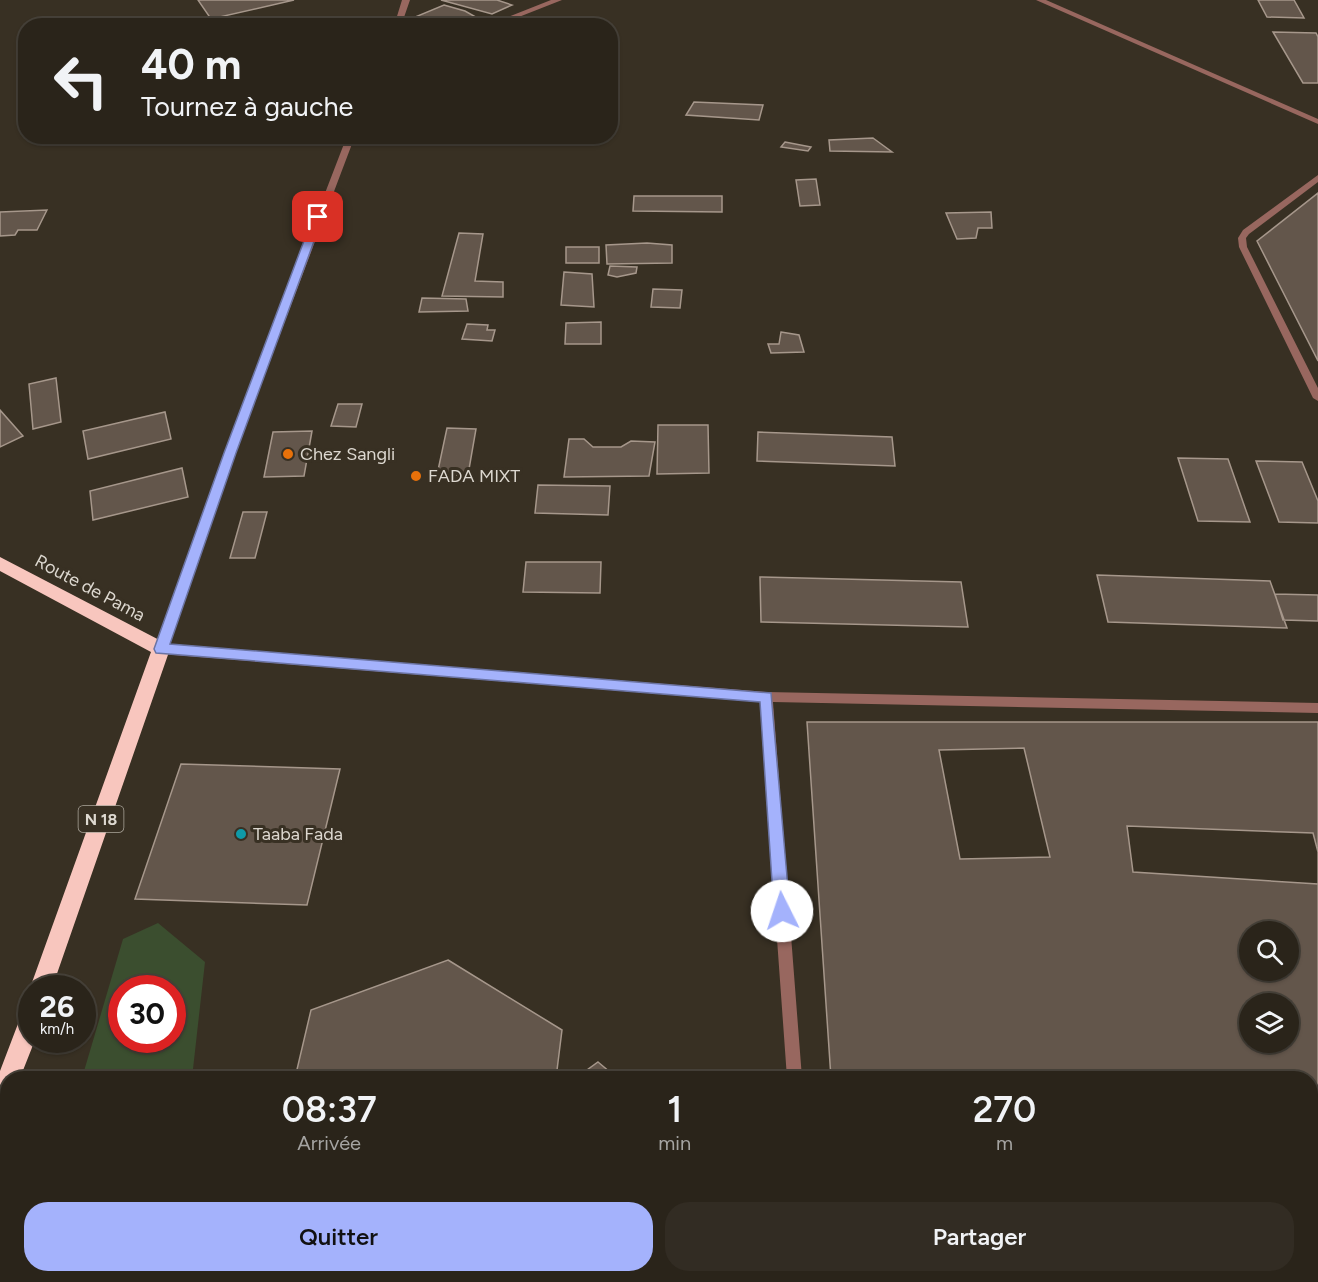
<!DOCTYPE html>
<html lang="fr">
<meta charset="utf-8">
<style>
body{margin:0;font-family:Figtree,sans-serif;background:#322c23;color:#f1f3f6;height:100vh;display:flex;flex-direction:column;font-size:22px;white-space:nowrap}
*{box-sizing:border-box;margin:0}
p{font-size:20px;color:#a5a4a2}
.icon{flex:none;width:33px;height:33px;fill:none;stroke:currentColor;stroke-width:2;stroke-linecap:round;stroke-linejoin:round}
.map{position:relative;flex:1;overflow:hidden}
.details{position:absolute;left:0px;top:1071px;width:1318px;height:212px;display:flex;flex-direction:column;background:#2a241a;border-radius:24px 24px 0 0;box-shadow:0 2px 4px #0004,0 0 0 2px #464139}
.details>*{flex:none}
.top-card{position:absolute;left:18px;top:18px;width:600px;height:126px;border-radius:24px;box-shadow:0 2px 4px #0004,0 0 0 2px #464139;background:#2a241a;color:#f1f3f6;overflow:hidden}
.tools{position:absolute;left:1239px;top:921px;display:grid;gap:12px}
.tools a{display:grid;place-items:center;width:60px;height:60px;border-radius:50%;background:#2a241a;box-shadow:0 2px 4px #0004,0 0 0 2px #464139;font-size:30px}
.speed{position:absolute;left:18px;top:975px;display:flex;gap:12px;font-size:30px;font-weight:700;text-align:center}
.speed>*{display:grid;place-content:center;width:78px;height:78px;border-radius:50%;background:#2a241a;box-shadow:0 2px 4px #0004,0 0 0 2px #464139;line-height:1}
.speed small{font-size:15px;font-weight:400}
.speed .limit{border:9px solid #d22;background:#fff;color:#111}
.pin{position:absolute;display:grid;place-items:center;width:51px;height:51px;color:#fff;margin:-26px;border-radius:12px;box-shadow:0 3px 9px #0006}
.me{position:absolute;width:66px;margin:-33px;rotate:356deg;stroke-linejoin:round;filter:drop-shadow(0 0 4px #0008)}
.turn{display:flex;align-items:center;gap:21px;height:126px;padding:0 24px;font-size:27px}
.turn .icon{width:78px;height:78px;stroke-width:2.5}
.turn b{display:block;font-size:42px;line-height:51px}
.eta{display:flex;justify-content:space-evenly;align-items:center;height:102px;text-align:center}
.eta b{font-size:36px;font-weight:600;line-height:42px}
.primary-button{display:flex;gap:12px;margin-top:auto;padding:12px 24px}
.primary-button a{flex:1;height:69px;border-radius:24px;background:#a4b2fc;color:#111;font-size:24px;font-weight:600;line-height:69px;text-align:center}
.primary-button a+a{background:#322c23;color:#f1f3f6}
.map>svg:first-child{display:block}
.green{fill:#3b4e2f;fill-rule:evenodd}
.building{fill:#63564b;stroke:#a6978b;stroke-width:1.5;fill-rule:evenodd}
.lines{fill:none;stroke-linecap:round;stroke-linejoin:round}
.street{fill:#98675f;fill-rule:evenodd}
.highway{fill:#f8c6be;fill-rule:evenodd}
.route{fill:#a4b2fc;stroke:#6b74a4;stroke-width:1.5}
.food-dot{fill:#e8710a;stroke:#383023;stroke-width:2}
.culture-dot{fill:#0f9aa8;stroke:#383023;stroke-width:2}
.labels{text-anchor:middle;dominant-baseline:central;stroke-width:6;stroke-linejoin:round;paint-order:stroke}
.shield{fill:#383023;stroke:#aca69c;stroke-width:1.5}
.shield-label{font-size:16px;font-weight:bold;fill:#ddd8d0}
.poi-label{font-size:18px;fill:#ddd8d0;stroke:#383023;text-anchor:start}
.street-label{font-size:18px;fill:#ddd8d0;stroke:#383023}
</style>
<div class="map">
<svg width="1318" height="1282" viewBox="0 0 1318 1282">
<rect width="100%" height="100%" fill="#383023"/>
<!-- green -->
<path class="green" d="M158,923L205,962L192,1078H82L123,939ZM122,988H172V1040H122Z
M24,1275H138L136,1282H22Z"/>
<!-- building -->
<path class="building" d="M198,0H294L211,19Z
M441,0H497L512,5L492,14Z
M1258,0H1294L1304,18L1267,17Z
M444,5L465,11L474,16L461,20L466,25L463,26H417L403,22Z
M1273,32L1316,33L1318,37V83H1303Z
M694,102L763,105L759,120L686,115Z
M873,138L892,152L830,151L829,140Z
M785,142L811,147L808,151L781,147Z
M816,179L820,205L800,206L796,180Z
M1318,193V361L1257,241Z
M634,196H722V212L633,211Z
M47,210L37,230H18L15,235L0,236V212Z
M991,212L992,228H978L976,238L957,239L946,213Z
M459,233L483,234L475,281L503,282V297L442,296Z
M647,243L672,245V263L607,264L606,245Z
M566,247H599V263H566Z
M610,266L637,267L636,273L617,277L608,275Z
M564,272L592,274L594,307L561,305Z
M653,289L682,290L680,308L651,307Z
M422,298L466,299L468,311L419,312Z
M601,322V344H565L566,323Z
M467,324L488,325L487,330H495L492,341L462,339Z
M781,332L799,335L804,352L771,353L768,344H779Z
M56,378L61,422L33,429L29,384Z
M338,404H362L356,427L331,426Z
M0,410L23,436L0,447Z
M165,412L171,439L88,459L83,431Z
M658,425H708L709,473L657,474Z
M447,428L476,429L468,475H437Z
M312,431L304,476L264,477L273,432Z
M758,432L892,437L895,466L757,461Z
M569,439H584L593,447H621L631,441L655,442L649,476L564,477Z
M1178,458L1228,459L1250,522L1198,521Z
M1256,461L1302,462L1318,501V523L1279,522Z
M182,468L188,497L93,520L90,491Z
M538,485L610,486L608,515L535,513Z
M243,512H267L255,558H230Z
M526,562H601L600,593L523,592Z
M1097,575L1270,581L1287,628L1108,622Z
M760,577L961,582L968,627L761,622Z
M1275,594L1318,595V621L1283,620Z
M807,722H1318V1282H845V1275H1311V1078H831ZM1250,932H1288V970H1250ZM1250,1004H1288V1042H1250Z
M1024,748L1050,857L960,859L939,750Z
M181,764L340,769L307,905L135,899Z
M1127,826L1313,833L1318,852V884L1133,872Z
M448,960L562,1030L556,1078H295L311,1010Z
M598,1062L617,1078H576Z"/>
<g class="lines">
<!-- street -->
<path class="street" d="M402,0H410L401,26H394Z
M551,0H562L496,26H485Z
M1036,0H1046L1318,119V124Z
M347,136H355L235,453L168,645L766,692L1318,703V713L773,702L802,1078H787L760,702L161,654L157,652L155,649L225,453Z
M1318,175V182L1249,234L1246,238L1247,247L1318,388V401L1313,398L1239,247L1238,238L1243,230Z
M801,1275H817V1282H801Z"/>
<!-- highway -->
<path class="highway" d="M0,557L167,644L170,649L52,988H32V991L30,988L151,652L0,571Z
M32,1005V1040H35L20,1078H8V1116L0,1119V1071L24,1008Z"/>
</g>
<!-- route -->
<path class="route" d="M318,214L323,217L236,453L170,644L771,693L790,911L788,917L782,919L776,917L774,911L760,702L156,653L154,649L224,453L313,217Z"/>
<!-- markers -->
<g class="food-dot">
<circle cx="288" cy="454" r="6"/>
<circle cx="416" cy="476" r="6"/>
</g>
<circle class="culture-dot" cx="241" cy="834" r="6"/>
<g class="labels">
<!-- shield labels -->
<rect class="shield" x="78.5" y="806" width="45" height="26" rx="4.5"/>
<g class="shield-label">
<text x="101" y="819">N 18</text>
</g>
<!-- poi labels -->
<g class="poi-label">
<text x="300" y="454">Chez Sangli</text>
<text x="428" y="476">FADA MIXT</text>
<text x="253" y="834">Taaba Fada</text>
</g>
<!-- street labels -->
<g class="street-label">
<text transform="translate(90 588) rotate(28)">Route de Pama</text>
</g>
</g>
</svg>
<div class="tools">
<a><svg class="icon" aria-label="search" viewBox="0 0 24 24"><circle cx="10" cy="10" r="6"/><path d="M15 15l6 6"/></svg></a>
<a><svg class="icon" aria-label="layers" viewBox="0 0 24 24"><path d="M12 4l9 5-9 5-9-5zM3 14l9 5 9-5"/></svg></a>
</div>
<div class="speed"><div>26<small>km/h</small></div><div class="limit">30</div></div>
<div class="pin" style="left:318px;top:217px;background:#d93025"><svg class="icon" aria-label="arrive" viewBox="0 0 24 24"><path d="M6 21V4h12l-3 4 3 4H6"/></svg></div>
<svg class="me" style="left:782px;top:911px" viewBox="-20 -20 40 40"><circle r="19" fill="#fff"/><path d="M0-13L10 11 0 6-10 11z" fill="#a4b2fc"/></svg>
<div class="top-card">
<div class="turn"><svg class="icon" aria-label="left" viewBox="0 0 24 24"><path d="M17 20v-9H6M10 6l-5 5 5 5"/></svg><div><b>40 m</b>Tournez à gauche</div></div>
</div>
<section class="details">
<div class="eta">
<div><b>08:37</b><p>Arrivée</p></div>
<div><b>1</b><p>min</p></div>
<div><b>270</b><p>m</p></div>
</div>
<div class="primary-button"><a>Quitter</a><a>Partager</a></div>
</section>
</div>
